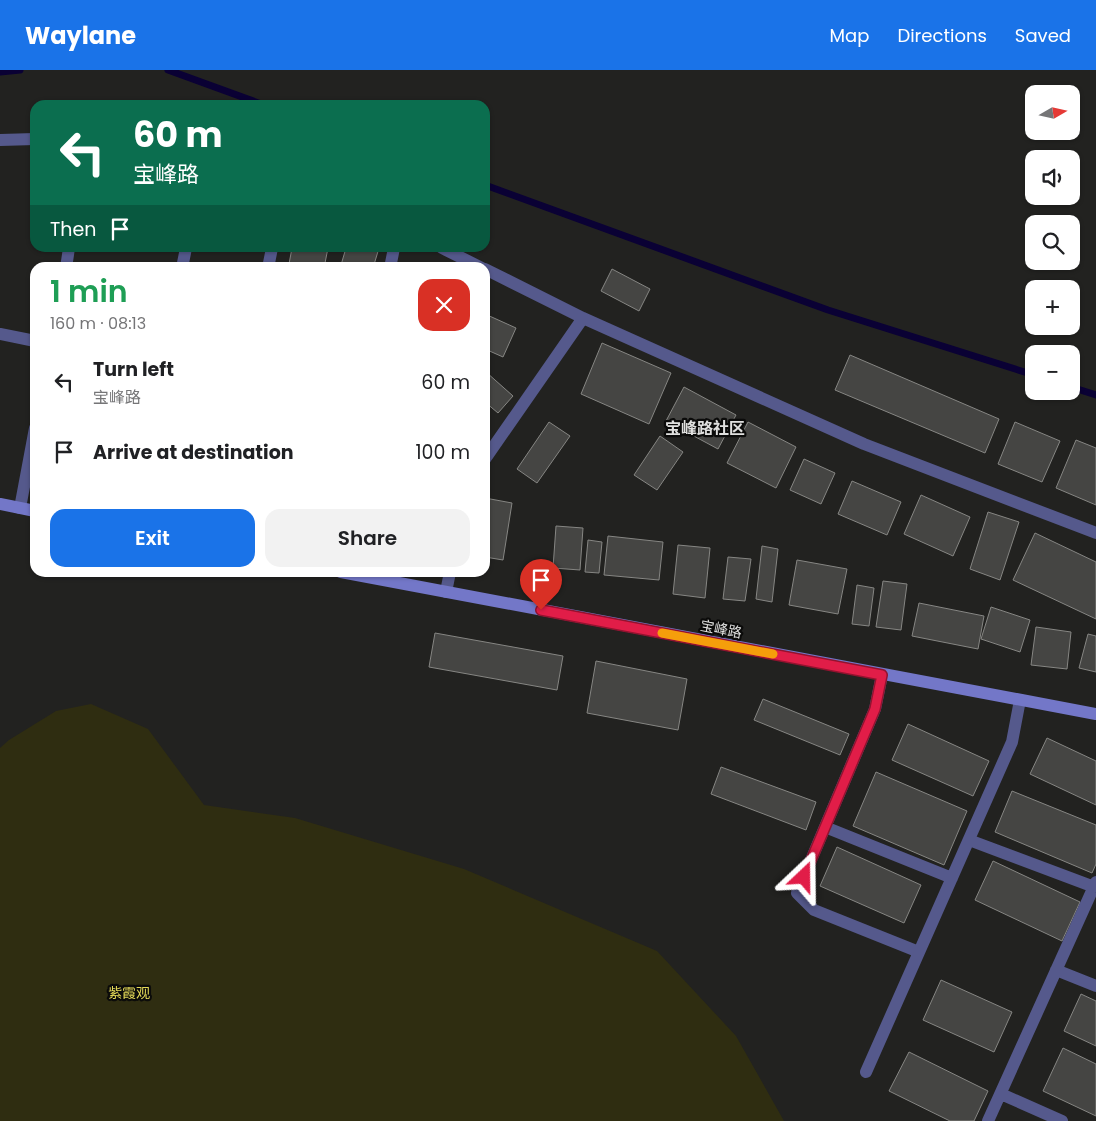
<!DOCTYPE html>
<meta charset="utf-8">
<style>
body{margin:0;font-family:Poppins,"Noto Sans SC",sans-serif;background:#f2f2f2;color:#202124;height:100vh;display:flex;flex-direction:column;font-size:19px;white-space:nowrap}
*{box-sizing:border-box;margin:0}
p{font-size:16px;color:#757577}
.icon{flex:none;width:28px;height:28px;fill:none;stroke:currentColor;stroke-width:2;stroke-linecap:round;stroke-linejoin:round}
.map{position:relative;flex:1;overflow:hidden}
.drawer{position:absolute;left:30px;top:192px;width:460px;height:315px;display:flex;flex-direction:column;background:#fff;border-radius:15px;box-shadow:0 1px 4px #0004}
.drawer>*{flex:none}
.hud{position:absolute;left:30px;top:30px;width:460px;height:152px;border-radius:15px;box-shadow:0 1px 4px #0004;background:#0b6e4f;color:#fff;overflow:hidden}
.needle{width:32px;rotate:81deg}
.buttons{position:absolute;left:1025px;top:15px;display:grid;gap:10px}
.buttons a{display:grid;place-items:center;width:55px;height:55px;border-radius:10px;background:#fff;box-shadow:0 1px 4px #0004;font-size:25px}
.pin{position:absolute;display:grid;place-items:center;width:42px;height:42px;color:#fff;margin:-51px -21px;border-radius:50% 50% 50% 0;rotate:-45deg;box-shadow:0 0 5px #0007}
.pin .icon{rotate:45deg}
.me{position:absolute;width:55px;margin:-28px;rotate:23deg;stroke-linejoin:round;filter:drop-shadow(0 0 4px #0008)}
.turn{display:flex;align-items:center;gap:18px;height:105px;padding:0 20px;font-size:22px}
.turn .icon{width:65px;height:65px;stroke-width:2.5}
.turn b{display:block;font-size:35px;line-height:42px}
.then{display:flex;align-items:center;height:48px;padding:0 20px;background:#0003;gap:10px;font-size:19px}
.round{display:grid;place-items:center;flex:none;width:52px;height:52px;border-radius:15px;background:#f2f2f2}
.headline{display:flex;align-items:center;justify-content:space-between;height:85px;padding:0 20px}
h1{font-size:30px;font-weight:600;line-height:38px;color:#1e9e55}
.action{display:flex;gap:10px;margin-top:auto;padding:10px 20px}
.action a{flex:1;height:58px;border-radius:15px;background:#1a73e8;color:#fff;font-size:20px;font-weight:600;line-height:58px;text-align:center}
.action a+a{background:#f2f2f2;color:#202124}
ul{padding:0;list-style:none}
li{display:flex;align-items:center;gap:15px;height:70px;padding:0 20px}
li div{flex:1}
li b{display:block;font-size:19px}
li em{font-style:normal}
header{display:flex;align-items:center;gap:30px;box-sizing:border-box;height:70px;padding:0 25px;background:#1a73e8;color:#fff}
header strong{font-size:24px}
nav{display:flex;gap:28px;margin-inline-start:auto;font-size:18px}
.map>svg:first-child{display:block}
.green{fill:#2f2d11}
.lines{fill:none;stroke-linecap:round;stroke-linejoin:round}
.stream{stroke:#0a0134;stroke-width:7}
.building{fill:#454543;stroke:#868683}
.street{stroke:#55598c;stroke-width:12}
.secondary{stroke:#7377c8;stroke-width:12}
.route-casing{stroke:#92132f;stroke-width:12}
.route{stroke:#e11d48;stroke-width:9}
.slow{stroke:#f59e0b;stroke-width:9}
.labels{text-anchor:middle;dominant-baseline:central;stroke-width:4.5;stroke-linejoin:round;paint-order:stroke}
.street-label{font-size:14px;fill:#e0e0df;stroke:#0b0b0a}
.park-label{font-size:14px;fill:#e5da58;stroke:#0b0b0a}
.quarter-label{font-size:16px;font-weight:bold;fill:#e0e0df;stroke:#0b0b0a}
</style>
<header>
<strong>Waylane</strong>
<nav><a>Map</a><a>Directions</a><a>Saved</a></nav>
</header>
<div class="map">
<svg width="1096" height="1051" viewBox="0 0 1096 1051">
<rect width="100%" height="100%" fill="#222220"/>
<!-- green -->
<path class="green" d="M91,634L148,659L204,735L295,748L464,799L657,881L736,966L784,1051H0V678L9,670L56,641Z"/>
<g class="lines">
<!-- stream -->
<path class="stream" d="M168,0L264,35
M0,2L20,0
M485,115L828,240L1034,305
M1071,317L1096,325"/>
</g>
<!-- building -->
<path class="building" d="M292,178H328L324,198H306L289,194Z
M346,178H379L373,198H350L341,195Z
M612,199L650,219L639,241L601,221Z
M485,244L516,258L503,287L485,279Z
M602,273L671,303L649,354L581,324Z
M850,285L999,349L985,383L835,320Z
M486,302L513,326L498,343L485,332Z
M684,317L736,345L718,379L666,351Z
M549,352L570,366L537,413L517,399Z
M748,352L796,377L776,418L727,393Z
M1015,352L1060,371L1042,412L998,394Z
M660,366L683,382L657,420L634,405Z
M1076,370L1096,378V435L1056,418Z
M804,389L835,403L821,434L790,420Z
M852,411L901,432L887,465L838,444Z
M921,425L970,447L953,486L904,464Z
M485,428L512,433L503,490L485,487Z
M988,442L1019,452L1000,510L970,499Z
M556,456L583,458L580,500L553,498Z
M1035,463L1096,492V549L1013,510Z
M608,466L663,472L659,510L604,505Z
M588,470L602,472L599,503L585,502Z
M678,475L710,478L705,528L673,524Z
M762,476L778,479L772,532L756,529Z
M728,487L751,489L745,531L723,529Z
M797,490L847,499L838,544L789,535Z
M883,511L907,514L901,560L876,557Z
M857,515L874,518L869,556L852,554Z
M919,533L984,546L978,579L912,566Z
M991,537L1030,550L1020,582L981,569Z
M1036,557L1071,562L1067,599L1031,595Z
M435,563L563,586L557,620L429,597Z
M1088,564L1096,566V602L1079,598Z
M596,591L687,609L678,660L587,643Z
M763,629L849,664L840,685L754,650Z
M908,654L989,691L973,726L892,690Z
M1047,668L1096,691V735L1030,704Z
M721,697L816,732L806,760L711,724Z
M876,702L967,741L944,795L853,756Z
M1012,721L1096,755V794L1092,803L995,762Z
M837,777L921,815L904,853L820,816Z
M993,791L1080,832L1062,871L975,830Z
M941,910L1012,942L994,982L923,950Z
M1081,924L1096,931V976L1064,961Z
M1063,978L1096,994V1046L1043,1021Z
M909,982L988,1021L974,1051H950L889,1021Z"/>
<g class="lines">
<!-- street -->
<path class="street" d="M0,70L35,69
M442,178L482,198
M66,198L69,178
M182,198L186,178
M268,198L272,178
M390,198L394,178
M485,199L583,248L864,374L1096,463
M0,264L35,271
M485,389L583,248
M20,438L35,358
M446,522L450,502
M882,605L875,639L797,823L814,840L919,882
M825,757L952,808
M969,770L1094,817
M1056,900L1096,916
M866,1002L1012,672L1020,630
M1001,1024L1062,1051
M988,1051L1096,812"/>
<!-- secondary -->
<path class="secondary" d="M0,434L35,441
M341,502L1096,644"/>
</g>
<g class="lines">
<defs>
<path id="route" d="M541,540L882,605L875,639L804,807"/>
</defs>
<!-- route casing -->
<use href="#route" class="route-casing"/>
<!-- route -->
<use href="#route" class="route"/>
<!-- slow -->
<path class="slow" d="M662,563L773,584"/>
</g>
<g class="labels">
<!-- street labels -->
<g class="street-label">
<text transform="translate(721 559) rotate(11)">宝峰路</text>
</g>
<!-- park labels -->
<g class="park-label">
<text x="129" y="923">紫霞观</text>
</g>
<!-- quarter labels -->
<g class="quarter-label">
<text x="705" y="358">宝峰路社区</text>
</g>
</g>
</svg>
<div class="buttons">
<a><svg class="needle" viewBox="-14 -14 28 28"><path d="M0-13l5 13h-10z" fill="#e53935"/><path d="M0 13l5-13h-10z" fill="#757577"/></svg></a>
<a><svg class="icon" aria-label="sound" viewBox="0 0 24 24"><path d="M4 9h4l5-4v14l-5-4H4zM17 9q2 3 0 6"/></svg></a>
<a><svg class="icon" aria-label="search" viewBox="0 0 24 24"><circle cx="10" cy="10" r="6"/><path d="M15 15l6 6"/></svg></a>
<a>+</a>
<a>−</a>
</div>
<div class="pin" style="left:541px;top:540px;background:#d93025"><svg class="icon" aria-label="arrive" viewBox="0 0 24 24"><path d="M6 21V4h12l-3 4 3 4H6"/></svg></div>
<svg class="me" style="left:804px;top:807px" viewBox="-20 -20 40 40"><path d="M0-17L14 15 0 8-14 15z" fill="#e11d48" stroke="#fff" stroke-width="4"/></svg>
<div class="hud">
<div class="turn"><svg class="icon" aria-label="left" viewBox="0 0 24 24"><path d="M17 20v-9H6M10 6l-5 5 5 5"/></svg><div><b>60 m</b>宝峰路</div></div>
<div class="then">Then<svg class="icon" aria-label="arrive" viewBox="0 0 24 24"><path d="M6 21V4h12l-3 4 3 4H6"/></svg></div>
</div>
<section class="drawer">
<div class="headline"><div><h1>1 min</h1><p>160 m · 08:13</p></div><a class="round" style="background:#d93025;color:#fff"><svg class="icon" aria-label="close" viewBox="0 0 24 24"><path d="M6 6l12 12M18 6L6 18"/></svg></a></div>
<ul>
<li><svg class="icon" aria-label="left" viewBox="0 0 24 24"><path d="M17 20v-9H6M10 6l-5 5 5 5"/></svg><div><b>Turn left</b><p>宝峰路</p></div><em>60 m</em></li>
<li><svg class="icon" aria-label="arrive" viewBox="0 0 24 24"><path d="M6 21V4h12l-3 4 3 4H6"/></svg><div><b>Arrive at destination</b></div><em>100 m</em></li>
</ul>
<div class="action"><a>Exit</a><a>Share</a></div>
</section>
</div>
